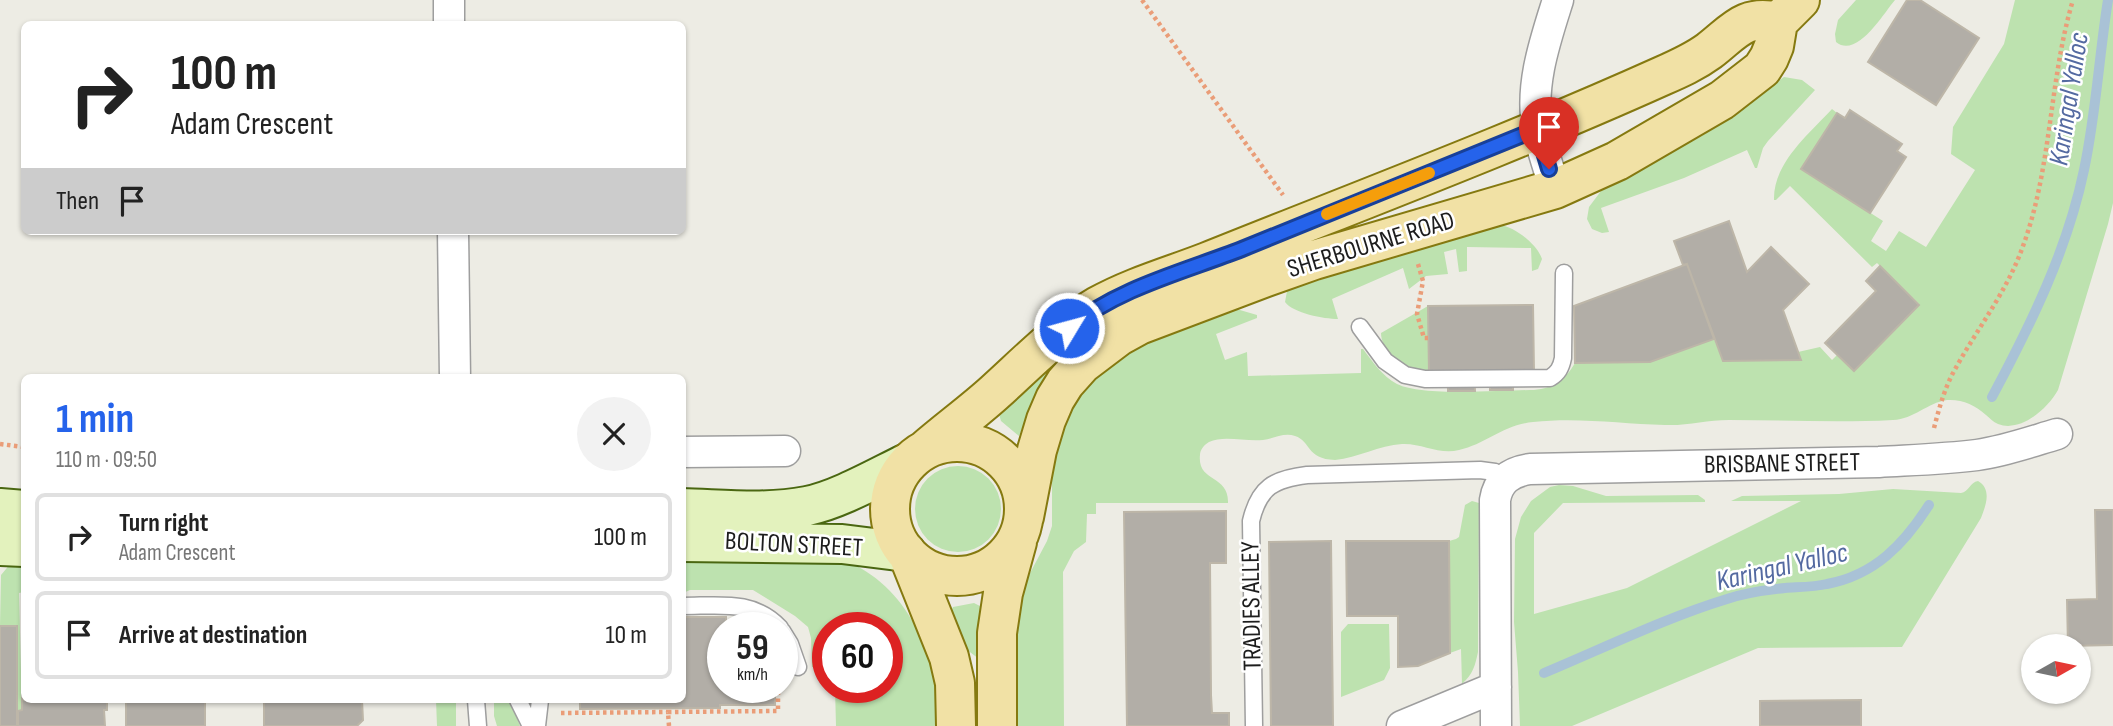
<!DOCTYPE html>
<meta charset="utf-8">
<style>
body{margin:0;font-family:"Sofia Sans Condensed",sans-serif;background:#f2f2f2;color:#222;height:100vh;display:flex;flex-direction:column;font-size:26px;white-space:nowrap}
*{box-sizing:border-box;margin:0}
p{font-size:23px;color:#767676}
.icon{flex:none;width:38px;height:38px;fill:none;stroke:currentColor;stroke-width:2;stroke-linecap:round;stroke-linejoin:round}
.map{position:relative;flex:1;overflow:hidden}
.sheet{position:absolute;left:21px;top:374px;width:665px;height:329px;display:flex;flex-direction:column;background:#fff;border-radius:10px;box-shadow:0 2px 5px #0004}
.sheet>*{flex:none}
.top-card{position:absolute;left:21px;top:21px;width:665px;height:214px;border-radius:10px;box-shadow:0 2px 5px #0004;background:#fff;color:#222;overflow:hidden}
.needle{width:46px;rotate:81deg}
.buttons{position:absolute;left:2021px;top:634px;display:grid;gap:14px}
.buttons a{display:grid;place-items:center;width:70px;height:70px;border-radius:50%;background:#fff;box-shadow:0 2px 5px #0004;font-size:35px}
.speed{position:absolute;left:707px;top:612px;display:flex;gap:14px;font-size:35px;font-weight:700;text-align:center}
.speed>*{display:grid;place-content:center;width:91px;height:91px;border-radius:50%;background:#fff;box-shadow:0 2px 5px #0004;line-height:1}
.speed small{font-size:18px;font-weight:400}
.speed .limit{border:10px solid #d22;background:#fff;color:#111}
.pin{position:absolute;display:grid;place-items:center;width:60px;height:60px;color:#fff;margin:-72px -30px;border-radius:50% 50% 50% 0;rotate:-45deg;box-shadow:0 0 7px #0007}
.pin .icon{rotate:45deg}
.me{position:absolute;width:77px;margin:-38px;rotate:53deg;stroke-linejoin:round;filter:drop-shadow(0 0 5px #0008)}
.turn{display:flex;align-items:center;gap:24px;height:147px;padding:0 35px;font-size:32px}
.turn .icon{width:91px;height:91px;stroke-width:2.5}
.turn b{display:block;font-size:49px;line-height:60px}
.then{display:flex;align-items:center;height:66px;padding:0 35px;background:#0003;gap:14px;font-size:26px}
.round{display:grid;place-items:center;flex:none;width:74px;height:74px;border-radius:37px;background:#f2f2f2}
.overview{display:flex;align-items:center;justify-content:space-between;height:119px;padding:0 35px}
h1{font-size:42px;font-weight:700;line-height:52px;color:#2563eb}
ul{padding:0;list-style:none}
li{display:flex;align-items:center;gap:21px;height:88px;margin:0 14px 10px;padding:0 21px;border:4px solid #e0e0e0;border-radius:10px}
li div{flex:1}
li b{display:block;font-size:26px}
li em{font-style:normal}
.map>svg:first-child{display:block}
.grass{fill:#bde2af}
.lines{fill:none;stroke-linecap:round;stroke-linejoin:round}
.stream{stroke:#a9c2d6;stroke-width:10}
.building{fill:#b2aea7;stroke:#bdb6a8;stroke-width:2}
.service-casing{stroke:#9e9e9e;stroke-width:19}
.minor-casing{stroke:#9e9e9e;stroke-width:33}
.secondary-casing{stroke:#4a6711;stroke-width:42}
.primary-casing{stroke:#857910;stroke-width:42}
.path{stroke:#ea9d78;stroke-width:4.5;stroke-dasharray:3.5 3.5;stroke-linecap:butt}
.service{stroke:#fff;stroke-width:16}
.minor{stroke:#fff;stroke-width:30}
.secondary{stroke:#e3f2bd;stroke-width:38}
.primary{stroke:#f1e1a5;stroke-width:38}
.route-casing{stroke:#184099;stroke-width:18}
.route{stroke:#2563eb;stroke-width:12}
.slow{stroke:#f59e0b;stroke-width:12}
.labels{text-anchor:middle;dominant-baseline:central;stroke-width:5;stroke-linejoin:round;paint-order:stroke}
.street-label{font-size:26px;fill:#1d1d1d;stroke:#fff}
.water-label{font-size:28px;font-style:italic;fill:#546aa1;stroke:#fff}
</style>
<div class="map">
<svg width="2113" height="726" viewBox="0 0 2113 726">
<rect width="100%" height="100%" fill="#edece4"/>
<!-- grass -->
<path class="grass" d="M1856,0H1895C1883,14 1857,59 1836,42L1835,34L1838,20Z
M2015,0H2113V203L2108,224L2058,390C2048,408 2021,433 1998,424C1993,422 1990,418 1986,415C1975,405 1962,399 1947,400C1927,403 1914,419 1893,420C1838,423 1784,420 1729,420C1707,420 1687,426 1665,425C1621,424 1579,417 1533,422C1503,425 1486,444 1459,450C1439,455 1422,443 1402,444C1379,445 1358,458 1335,460C1306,459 1311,441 1295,436C1284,432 1273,439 1263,440C1246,442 1224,435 1209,442C1204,445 1200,450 1200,455C1197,483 1229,474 1228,503H1096V514H1087L1086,542L1074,551L1063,572L1064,726H1018L1016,701L1010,678L1021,599L1029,575L1047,541L1052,526V471L1060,430L1082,387L1134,345L1233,308L1257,315V318L1216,334L1225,360L1247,352L1248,376L1361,373V349H1363C1373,362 1382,376 1397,384C1423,397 1503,390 1534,390C1554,388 1565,380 1575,363L1650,362L1714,339L1723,361L1801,360L1798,352L1820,347L1832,360L1837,355L1854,371L1919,304L1877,263L1872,267L1790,186L1776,200H1774C1773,163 1809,134 1832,109L1837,113L1802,169L1883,221L1871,241L1886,251L1899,231L1926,247L1975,170L1951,154L1953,127L2004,44Z
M1784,77L1802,80L1815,90L1768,141L1763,148L1757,168H1755L1747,150L1684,178L1601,208L1609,232L1602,233L1592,229L1587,219L1589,207L1601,191L1705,134Z
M1499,225C1514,226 1537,244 1542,259L1538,269L1532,271L1531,248L1467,247V271L1459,272L1456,249L1444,252L1448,274L1426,276L1409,289L1403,268L1332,299L1338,319C1324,319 1293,313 1285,302L1288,286Z
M1428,306L1429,371C1423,371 1416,371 1410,369C1397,364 1381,348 1381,333Z
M1068,346L1071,350L1037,393L1019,436L1001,421L999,414Z
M915 509a43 43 0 1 1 86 0a43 43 0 1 1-86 0Z
M1978,481C1992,489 1986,505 1981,518L1902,647L1758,648L1572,726H1520L1518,672L1514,622L1515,539L1521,517L1531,501L1550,487L1559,485L1573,486L1606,496L1698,495L1705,500V502L1563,503L1534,533V614L1627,588L1801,501H1731L1742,496L1839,494L1893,489L1961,493C1969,492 1970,482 1978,481Z
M1472,501L1479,503L1478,652C1475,666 1473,674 1462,684L1461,649L1450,653L1449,541L1456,539L1459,537L1465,505Z
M683,555L849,562C912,591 938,660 940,726H836L835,688H887V628H828V667H812L811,638L808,627L795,616L753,590H690L683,593Z
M24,556V592L19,593L22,710L17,711V626H0L1,575L11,563Z
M974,603L980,606L981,609L979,659L966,649L951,611L953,607Z
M1348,624H1389L1390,668L1384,680L1341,697V632Z
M436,700H456V726H437Z
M494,700H510L520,726H497L494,716Z"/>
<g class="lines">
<!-- stream -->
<path class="stream" d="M1992,397C2031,324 2067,251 2084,170C2096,114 2099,56 2108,0
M1544,673C1604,648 1665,618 1727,599C1745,593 1766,590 1785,588C1799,587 1814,587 1827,584C1875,575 1904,544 1929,505"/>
</g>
<!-- building -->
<path class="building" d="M1907,0H1920L1979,38L1936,105L1868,62Z
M1850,110L1902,144L1897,151L1906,157L1870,213L1801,169L1837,113L1845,118Z
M1729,221L1747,272L1771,247L1809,284L1783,310L1801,360L1723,361L1687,264L1683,265L1674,241Z
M1687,264L1714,339L1650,362L1575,363L1574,306Z
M1880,266L1919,305L1854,371L1825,343L1876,291L1866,281Z
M1533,305L1534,372L1429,373L1428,306Z
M1474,372L1475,391H1448V373Z
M1490,372H1513V390H1490Z
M2095,510H2113V645L2068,646L2067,600L2097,599Z
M1226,511V563H1210L1211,695L1212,713H1229V726H1127L1124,512Z
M1331,541L1333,726H1271L1269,542Z
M1346,541H1449L1450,653L1418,666L1398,667V616H1347Z
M682,617H726V628L761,627L723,628V688H775V705H720V708L580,709V700H682Z
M0,626H17V726H0Z
M22,676H24V700H107V710H104L105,726H18V711L22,710Z
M126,700H205V726H126Z
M264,700H362L363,720L357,726H264Z
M1861,700V726H1760V701Z"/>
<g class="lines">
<defs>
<path id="service" d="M1360,327L1385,361L1405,375L1425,379L1550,378C1558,373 1561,368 1563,358L1564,273
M682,606C719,606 753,599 780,628
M782,631L790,644L798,667
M476,700L478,726
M518,700L531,726
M537,726L540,700
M1254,726L1251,521C1259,487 1274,479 1307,475L1480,470L1495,472L1506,478"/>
<path id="minor" d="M449,0V24
M1555,189C1549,169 1542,150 1538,130C1529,87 1545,41 1558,0
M453,231L455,378
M682,452L785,451
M1402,726L1496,687
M1496,726L1495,500C1498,481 1510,472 1530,469L1879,462C1912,460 1945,459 1977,455C2005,451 2030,442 2057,434"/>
<path id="secondary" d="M0,508L24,510
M682,508C723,509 767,514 807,506C838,500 878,477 907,463
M682,542L842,544L906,552
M0,546L24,547"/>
<path id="primary" d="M890 509a67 67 0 1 1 134 0a67 67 0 1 1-134 0Z
M925,450C948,430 973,412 995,392C1026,364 1062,327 1098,306C1132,287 1171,276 1207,262C1359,201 1513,143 1662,76C1678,69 1694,62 1709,51C1734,32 1744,14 1778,22
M1024,517L1037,450L1046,420L1055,399L1065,383L1082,364L1119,336L1139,325L1266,277L1314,260L1555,189L1617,161L1722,100L1762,69L1769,58L1774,46L1778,22L1800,0
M909,557L949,657L955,683L956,726
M997,726V633L1003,593L1017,542"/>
</defs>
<!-- service casing -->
<use href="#service" class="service-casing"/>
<!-- minor casing -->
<use href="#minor" class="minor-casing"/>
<!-- secondary casing -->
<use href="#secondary" class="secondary-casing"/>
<!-- primary casing -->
<use href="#primary" class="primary-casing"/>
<!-- path -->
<path class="path" d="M1142,0L1283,195
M1418,264L1423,281L1417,314L1424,338H1428
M1934,428C1939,409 1944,390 1953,373C1976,330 2007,292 2023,246C2052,167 2049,80 2073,0
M0,444L24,447
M561,713L668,712
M669,726L668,712L778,711V688"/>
<!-- service -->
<use href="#service" class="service"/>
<!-- minor -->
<use href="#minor" class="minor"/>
<!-- secondary -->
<use href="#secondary" class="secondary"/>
<!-- primary -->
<use href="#primary" class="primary"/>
</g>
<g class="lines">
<defs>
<path id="route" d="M1069,328C1118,288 1183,272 1242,249C1340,209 1439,169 1537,129L1549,169"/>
</defs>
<!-- route casing -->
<use href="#route" class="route-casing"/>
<!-- route -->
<use href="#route" class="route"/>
<!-- slow -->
<path class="slow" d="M1327,214L1429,173"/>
</g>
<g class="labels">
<!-- street labels -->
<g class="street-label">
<text transform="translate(1371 245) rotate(-17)">SHERBOURNE ROAD</text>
<text transform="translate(1782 464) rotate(-1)">BRISBANE STREET</text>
<text transform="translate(794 545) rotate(3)">BOLTON STREET</text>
<text transform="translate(1252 606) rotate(-91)">TRADIES ALLEY</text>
</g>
<!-- water labels -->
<g class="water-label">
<text transform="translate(2069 99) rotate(-81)">Karingal Yalloc</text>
<text transform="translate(1782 567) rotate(-13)">Karingal Yalloc</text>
</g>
</g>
</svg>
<div class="buttons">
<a><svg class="needle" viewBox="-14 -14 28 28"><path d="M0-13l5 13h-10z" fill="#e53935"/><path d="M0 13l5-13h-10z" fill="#767676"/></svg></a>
</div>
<div class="speed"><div>59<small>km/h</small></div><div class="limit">60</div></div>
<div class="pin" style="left:1549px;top:169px;background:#d93025"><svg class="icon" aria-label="arrive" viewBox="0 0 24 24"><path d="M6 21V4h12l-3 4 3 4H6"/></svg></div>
<svg class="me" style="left:1069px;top:328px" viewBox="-20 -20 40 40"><circle r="17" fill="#2563eb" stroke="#fff" stroke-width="3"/><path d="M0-11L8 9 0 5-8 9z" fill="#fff"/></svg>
<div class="top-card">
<div class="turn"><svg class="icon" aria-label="right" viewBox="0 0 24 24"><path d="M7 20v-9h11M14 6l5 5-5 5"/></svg><div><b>100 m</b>Adam Crescent</div></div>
<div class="then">Then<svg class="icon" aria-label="arrive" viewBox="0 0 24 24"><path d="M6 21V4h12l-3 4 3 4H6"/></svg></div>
</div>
<section class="sheet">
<div class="overview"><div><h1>1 min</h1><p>110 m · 09:50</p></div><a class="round"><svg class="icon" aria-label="close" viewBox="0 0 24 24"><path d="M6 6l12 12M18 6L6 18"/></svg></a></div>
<ul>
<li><svg class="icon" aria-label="right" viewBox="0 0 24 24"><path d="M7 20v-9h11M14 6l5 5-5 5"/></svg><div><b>Turn right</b><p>Adam Crescent</p></div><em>100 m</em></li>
<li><svg class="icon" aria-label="arrive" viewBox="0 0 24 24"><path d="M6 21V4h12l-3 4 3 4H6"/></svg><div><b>Arrive at destination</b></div><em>10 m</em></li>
</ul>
</section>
</div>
